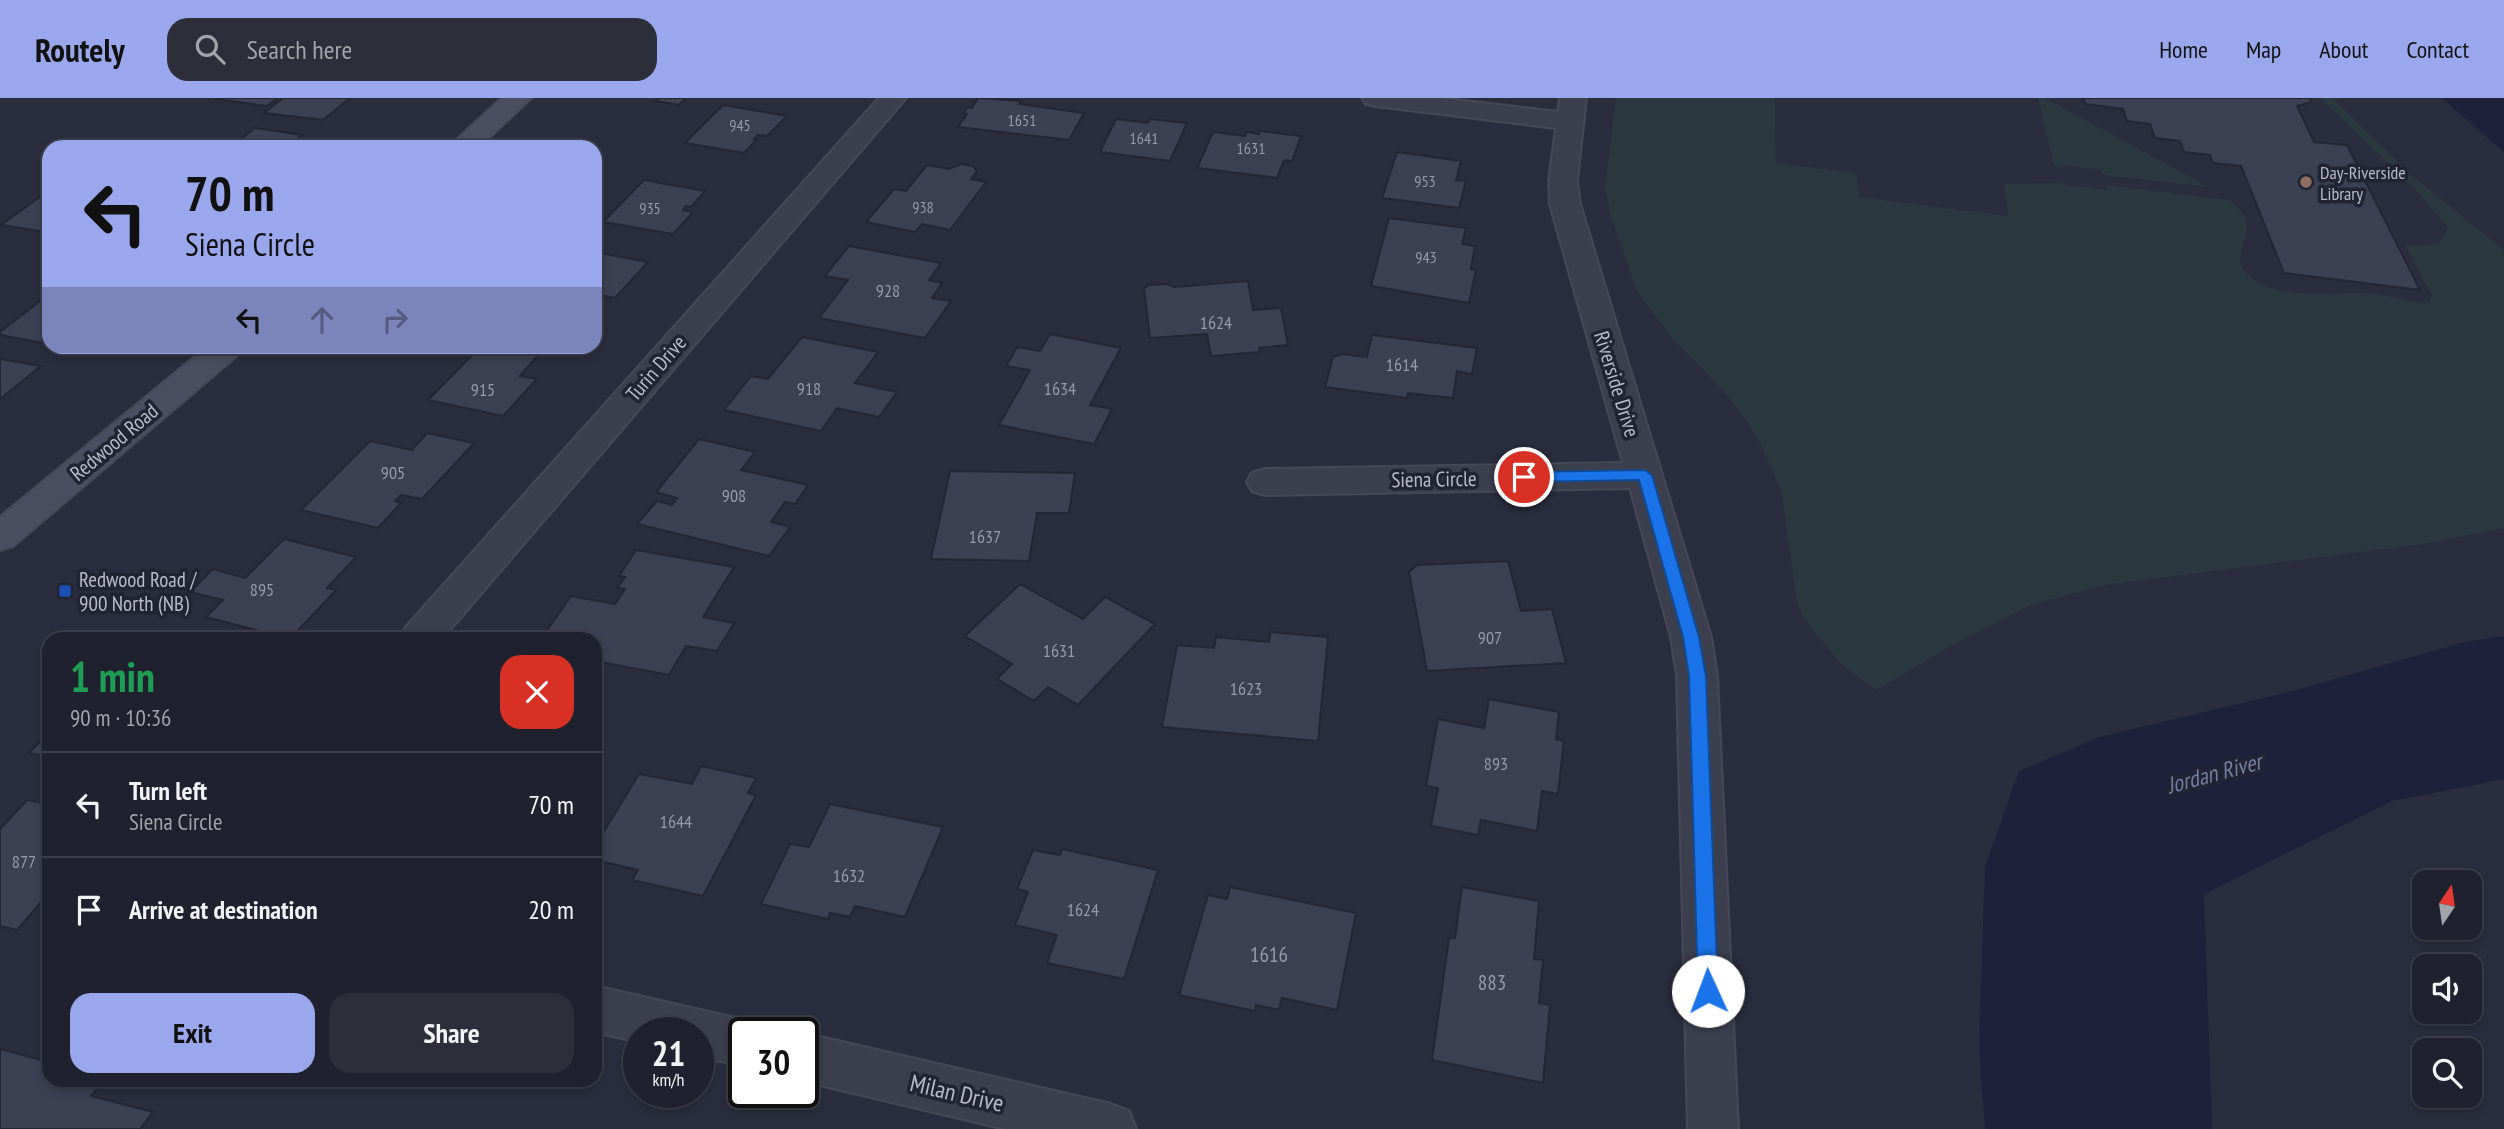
<!DOCTYPE html>
<meta charset="utf-8">
<style>
body{margin:0;font-family:"PT Sans Narrow",sans-serif;background:#2c2f3a;color:#f1f3f6;height:100vh;display:flex;flex-direction:column;font-size:26px;white-space:nowrap}
*{box-sizing:border-box;margin:0}
p{font-size:23px;color:#a1a4aa}
.icon{flex:none;width:38px;height:38px;fill:none;stroke:currentColor;stroke-width:2;stroke-linecap:round;stroke-linejoin:round}
.map{position:relative;flex:1;overflow:hidden}
.details{position:absolute;left:42px;top:534px;width:560px;height:455px;display:flex;flex-direction:column;background:#1f222e;border-radius:21px;box-shadow:0 4px 10px #0003,0 0 0 2px #3c3f4a}
.details>*{flex:none}
.hud{position:absolute;left:42px;top:42px;width:560px;height:214px;border-radius:21px;box-shadow:0 4px 10px #0003,0 0 0 2px #3c3f4a;background:#9aa7ec;color:#111;overflow:hidden}
.needle{width:46px;rotate:13deg}
.tools{position:absolute;left:2412px;top:772px;display:grid;gap:14px}
.tools a{display:grid;place-items:center;width:70px;height:70px;border-radius:14px;background:#1f222e;box-shadow:0 4px 10px #0003,0 0 0 2px #3c3f4a;font-size:35px}
.speed{position:absolute;left:623px;top:919px;display:flex;gap:14px;font-size:35px;font-weight:700;text-align:center}
.speed>*{display:grid;place-content:center;width:91px;height:91px;border-radius:50%;background:#1f222e;box-shadow:0 4px 10px #0003,0 0 0 2px #3c3f4a;line-height:1}
.speed small{font-size:18px;font-weight:400}
.speed .limit{border:4px solid #111;border-radius:10px;background:#fff;color:#111}
.pin{position:absolute;display:grid;place-items:center;width:60px;height:60px;color:#fff;margin:-30px;border:4px solid #fff;border-radius:50%;box-shadow:0 2px 7px #0007}
.me{position:absolute;width:77px;margin:-38px;rotate:358deg;stroke-linejoin:round;filter:drop-shadow(0 0 5px #0008)}
.turn{display:flex;align-items:center;gap:24px;height:147px;padding:0 28px;font-size:32px}
.turn .icon{width:91px;height:91px;stroke-width:2.5}
.turn b{display:block;font-size:49px;line-height:60px}
.lanes{display:flex;align-items:center;height:66px;padding:0 28px;background:#0003;justify-content:center;gap:35px;direction:ltr}
.lanes .off{opacity:.35}
.round{display:grid;place-items:center;flex:none;width:74px;height:74px;border-radius:21px;background:#2c2f3a}
.headline{display:flex;align-items:center;justify-content:space-between;height:119px;padding:0 28px}
h1{font-size:42px;font-weight:800;line-height:52px;color:#1e9e55}
.action{display:flex;gap:14px;margin-top:auto;padding:14px 28px}
.action a{flex:1;height:80px;border-radius:21px;background:#9aa7ec;color:#111;font-size:28px;font-weight:800;line-height:80px;text-align:center}
.action a+a{background:#2c2f3a;color:#f1f3f6}
ul{padding:0;list-style:none}
li{display:flex;align-items:center;gap:21px;height:105px;padding:0 28px;border-top:2px solid #3c3f4a}
li div{flex:1}
li b{display:block;font-size:26px}
li em{font-style:normal}
header{display:flex;align-items:center;gap:42px;box-sizing:border-box;height:98px;padding:0 35px;background:#9aa7ec;color:#111}
header strong{font-size:33px}
nav{display:flex;gap:38px;margin-inline-start:auto;font-size:24px}
.search{width:490px;height:63px;background:#2c2f3a;display:flex;align-items:center;gap:18px;box-sizing:border-box;padding:0 24px;border-radius:21px;color:#a1a4aa;font-size:26px}
.map>svg:first-child{display:block}
.green{fill:#2b383f}
.water{fill:#1d223a}
.building{fill:#3b4053;stroke:#232635;stroke-width:2}
.lines{fill:none;stroke-linecap:round;stroke-linejoin:round}
.street-casing{stroke:#464857;stroke-width:4}
.secondary-casing{stroke:#464857;stroke-width:4}
.street{fill:#3c404e;fill-rule:evenodd}
.secondary{fill:#4b4e60;fill-rule:evenodd}
.route{fill:#1a73e8;stroke:#114b97;stroke-width:2}
.education-dot{fill:#8d6e63;stroke:#212433;stroke-width:2.5}
.transit-dot{fill:#1a4fb4;stroke:#212433;stroke-width:2.5}
.labels{text-anchor:middle;dominant-baseline:central;stroke-width:7;stroke-linejoin:round;paint-order:stroke}
.far-number-label{font-size:16px;fill:#989aa9}
.far-poi-label{font-size:18px;fill:#b9bbc8;stroke:#212433;text-anchor:start}
.number-label{font-size:18px;fill:#989aa9}
.street-label{font-size:21px;fill:#b9bbc8;stroke:#212433}
.poi-label{font-size:21px;fill:#b9bbc8;stroke:#212433;text-anchor:start}
.near-number-label{font-size:21px;fill:#989aa9}
.water-label{font-size:23px;font-style:italic;fill:#767fa3;stroke:#212433}
.near-street-label{font-size:24px;fill:#b9bbc8;stroke:#212433}
</style>
<header>
<strong>Routely</strong>
<div class="search"><svg class="icon" aria-label="search" viewBox="0 0 24 24"><circle cx="10" cy="10" r="6"/><path d="M15 15l6 6"/></svg>Search here</div>
<nav><a>Home</a><a>Map</a><a>About</a><a>Contact</a></nav>
</header>
<div class="map">
<svg width="2504" height="1031" viewBox="0 0 2504 1031">
<rect width="100%" height="100%" fill="#292d3d"/>
<!-- green -->
<path class="green" d="M1616,0H1775L1776,65L1856,75L1859,99L2008,118L2004,86L2064,85L2066,87L2107,92L2106,87L2230,102C2265,131 2234,142 2242,170C2273,208 2332,192 2375,196C2392,197 2412,207 2429,204L2432,197L2405,147L2438,146L2449,130L2418,95L2321,0H2333L2409,75L2504,152V430L2424,446L2105,487L2031,507L1955,546L1876,592L1841,566L1802,518L1796,500L1782,396L1763,351L1748,325L1727,297L1673,241L1637,194L1610,115L1605,90Z
M2038,0H2045L2209,89L2102,77L2101,72L2061,67V71L2054,67Z"/>
<!-- water -->
<path class="water" d="M2442,0H2504V54Z
M2504,538V681L2392,703L2204,796L2212,1031H1985L1979,950L1985,769L2019,673L2100,639L2300,591L2465,544Z"/>
<!-- building -->
<path class="building" d="M278,0L267,8L215,1L216,0Z
M283,0H350L323,22L264,15Z
M659,0H686L679,7L656,3Z
M978,0L1021,3L1019,6L1084,15L1069,42L958,29L967,16L964,15L967,9L972,10Z
M2083,0H2312L2309,5L2297,8L2314,44L2347,47L2420,192L2284,175L2241,68L2213,65L2210,57L2184,54L2180,43L2155,40L2150,26L2127,23L2123,11L2085,6Z
M723,7L787,18L767,38L758,37L754,41H757L744,55L685,45Z
M1116,21L1148,25L1150,21L1187,25L1170,63L1100,54Z
M255,30L302,37L287,49H230Z
M1260,33L1301,38L1292,63L1284,62L1277,80L1197,70L1213,34L1245,38L1247,34L1259,36Z
M1397,54L1461,63L1456,82L1466,83L1459,110L1382,100Z
M961,66L973,68L977,73L971,81L986,84L950,132L922,126L915,134L866,124L894,91L906,93L927,67L949,71Z
M644,82L705,93L691,109L686,108L683,112L693,114L673,136L603,124Z
M41,98L49,99V132L46,134L1,127Z
M1389,120L1466,130L1462,146L1475,148L1471,171L1476,172L1469,205L1371,188Z
M849,148L941,165L929,182L942,185L932,200L951,203L925,240L819,220L848,182L825,178Z
M595,154L648,164L615,200L595,196Z
M1248,183L1253,212L1281,210L1288,247L1259,250L1260,254L1211,258L1207,236L1150,240L1144,191L1148,187L1168,186L1174,189Z
M49,196V246L0,237V234Z
M1050,236L1121,250L1090,307L1112,311L1094,346L999,327L1030,272L1006,268L1017,249L1040,253Z
M1372,237L1477,250L1472,276L1457,273L1453,300L1408,295L1407,300L1325,289L1333,259L1342,256L1367,259Z
M802,239L878,254L855,285L897,294L879,319L837,310L821,333L724,312L751,278L768,281Z
M481,248H508L540,255L520,278L537,281L503,318L428,302Z
M0,261L41,268L0,301Z
M427,335L474,345L422,401L401,397L395,403L401,405L378,430L301,412L370,343L412,352Z
M699,341L755,354L741,372L808,387L795,406L785,404L771,424L790,429L769,458L637,426L657,403L672,407L677,400L656,394Z
M950,373L1075,375L1069,415H1037L1029,463L931,461Z
M284,441L356,459L327,490L336,492L290,541L206,519L223,502L190,494L213,471L245,480Z
M636,452L734,469L703,519L734,525L717,553L686,548L669,577L595,563V541H541L571,498L615,506L625,491L617,490L625,479L619,478Z
M1508,463L1521,513L1552,511L1566,565L1427,573L1409,474L1417,467Z
M1020,486L1083,521L1105,499L1155,526L1078,607L1048,589L1034,603L997,581L1012,566L965,538Z
M1270,534L1328,539L1318,643L1162,629L1177,547L1214,550L1216,539L1269,544Z
M1489,601L1559,614L1556,641L1564,643L1558,696L1542,693L1537,733L1481,722L1478,737L1431,728L1438,690L1426,688L1438,621L1484,630Z
M49,634V659L29,655Z
M701,668L756,680L748,695L756,697L703,798L632,782L638,772L595,762V748L639,676L692,686Z
M27,702L49,706V795L17,832L0,828V731Z
M830,706L943,729L905,819L855,808L850,819L830,815L828,821L761,806L790,746L809,749Z
M1062,751L1158,772L1124,881L1047,865L1057,837L1015,827L1028,794L1017,791L1033,752L1060,757Z
M1230,789L1356,815L1337,912L1282,900L1279,912L1256,907L1255,913L1179,897L1208,797L1227,801Z
M1462,789L1539,803L1534,861L1543,862L1539,905L1550,907L1543,985L1432,962L1449,840H1455Z
M0,951L49,964V982H103L91,998L153,1014L140,1031H0Z"/>
<g class="lines">
<defs>
<path id="street" d="M879,0H906L442,541H400L405,530Z
M1362,0H1440L1558,14L1560,0H1586L1577,83L1580,106L1711,539L1717,578L1738,1031H1688L1677,578L1671,539L1630,390L1265,397L1252,393L1247,384L1252,375L1265,371L1623,365L1550,106L1549,83L1556,30L1375,8L1366,6Z
M595,888L744,922L761,928L764,934H744V968L698,958V934H639V944L595,934Z
M803,935L1111,1006L1129,1013L1136,1031H1005L803,983Z"/>
<path id="secondary" d="M502,0H531L479,49H449Z
M208,248H245L240,255L13,448L0,452V419Z"/>
</defs>
<!-- street casing -->
<use href="#street" class="street-casing"/>
<!-- secondary casing -->
<use href="#secondary" class="secondary-casing"/>
<!-- street -->
<use href="#street" class="street"/>
<!-- secondary -->
<use href="#secondary" class="secondary"/>
</g>
<!-- route -->
<path class="route" d="M1645,372L1652,377L1699,539L1706,578L1718,893L1715,900L1708,903L1701,900L1698,893L1689,578L1683,539L1639,382L1524,384L1517,379L1524,374Z"/>
<!-- markers -->
<circle class="education-dot" cx="2306" cy="84" r="7"/>
<rect class="transit-dot" x="58" y="486" width="14" height="14" rx="3.5"/>
<g class="labels">
<!-- far-number labels -->
<g class="far-number-label">
<text x="1022" y="22">1651</text>
<text x="740" y="27">945</text>
<text x="1144" y="40">1641</text>
<text x="1251" y="50">1631</text>
<text x="1425" y="83">953</text>
<text x="923" y="109">938</text>
<text x="650" y="110">935</text>
<text x="1426" y="159">943</text>
</g>
<!-- far-poi labels -->
<g class="far-poi-label">
<text x="2320" y="74">Day-Riverside<tspan x="2320" dy="21">Library</tspan></text>
</g>
<!-- number labels -->
<g class="number-label">
<text x="888" y="192">928</text>
<text x="1216" y="224">1624</text>
<text x="1402" y="266">1614</text>
<text x="809" y="290">918</text>
<text x="1060" y="290">1634</text>
<text x="483" y="291">915</text>
<text x="393" y="374">905</text>
<text x="734" y="397">908</text>
<text x="985" y="438">1637</text>
<text x="262" y="491">895</text>
<text x="1490" y="539">907</text>
<text x="1059" y="552">1631</text>
<text x="1246" y="590">1623</text>
<text x="1496" y="665">893</text>
<text x="676" y="723">1644</text>
<text x="24" y="763">877</text>
<text x="849" y="777">1632</text>
<text x="1083" y="811">1624</text>
</g>
<!-- street labels -->
<g class="street-label">
<text transform="translate(656 270) rotate(-49)">Turin Drive</text>
<text transform="translate(1617 286) rotate(73)">Riverside Drive</text>
<text transform="translate(114 344) rotate(-40)">Redwood Road</text>
<text transform="translate(1434 381) rotate(-1)">Siena Circle</text>
</g>
<!-- poi labels -->
<g class="poi-label">
<text x="79" y="481">Redwood Road /<tspan x="79" dy="24">900 North (NB)</tspan></text>
</g>
<!-- near-number labels -->
<g class="near-number-label">
<text x="1269" y="856">1616</text>
<text x="1492" y="884">883</text>
</g>
<!-- water labels -->
<g class="water-label">
<text transform="translate(2214 675) rotate(-15)">Jordan River</text>
</g>
<!-- near-street labels -->
<g class="near-street-label">
<text transform="translate(957 995) rotate(13)">Milan Drive</text>
</g>
</g>
</svg>
<div class="tools">
<a><svg class="needle" viewBox="-14 -14 28 28"><path d="M0-13l5 13h-10z" fill="#e53935"/><path d="M0 13l5-13h-10z" fill="#a1a4aa"/></svg></a>
<a><svg class="icon" aria-label="sound" viewBox="0 0 24 24"><path d="M4 9h4l5-4v14l-5-4H4zM17 9q2 3 0 6"/></svg></a>
<a><svg class="icon" aria-label="search" viewBox="0 0 24 24"><circle cx="10" cy="10" r="6"/><path d="M15 15l6 6"/></svg></a>
</div>
<div class="speed"><div>21<small>km/h</small></div><div class="limit">30</div></div>
<div class="pin" style="left:1524px;top:379px;background:#d93025"><svg class="icon" aria-label="arrive" viewBox="0 0 24 24"><path d="M6 21V4h12l-3 4 3 4H6"/></svg></div>
<svg class="me" style="left:1708px;top:893px" viewBox="-20 -20 40 40"><circle r="19" fill="#fff"/><path d="M0-13L10 11 0 6-10 11z" fill="#1a73e8"/></svg>
<div class="hud">
<div class="turn"><svg class="icon" aria-label="left" viewBox="0 0 24 24"><path d="M17 20v-9H6M10 6l-5 5 5 5"/></svg><div><b>70 m</b>Siena Circle</div></div>
<div class="lanes"><svg class="icon" aria-label="left" viewBox="0 0 24 24"><path d="M17 20v-9H6M10 6l-5 5 5 5"/></svg><svg class="icon off" aria-label="ahead" viewBox="0 0 24 24"><path d="M12 20V5M6 11l6-6 6 6"/></svg><svg class="icon off" aria-label="right" viewBox="0 0 24 24"><path d="M7 20v-9h11M14 6l5 5-5 5"/></svg></div>
</div>
<section class="details">
<div class="headline"><div><h1>1 min</h1><p>90 m · 10:36</p></div><a class="round" style="background:#d93025;color:#fff"><svg class="icon" aria-label="close" viewBox="0 0 24 24"><path d="M6 6l12 12M18 6L6 18"/></svg></a></div>
<ul>
<li><svg class="icon" aria-label="left" viewBox="0 0 24 24"><path d="M17 20v-9H6M10 6l-5 5 5 5"/></svg><div><b>Turn left</b><p>Siena Circle</p></div><em>70 m</em></li>
<li><svg class="icon" aria-label="arrive" viewBox="0 0 24 24"><path d="M6 21V4h12l-3 4 3 4H6"/></svg><div><b>Arrive at destination</b></div><em>20 m</em></li>
</ul>
<div class="action"><a>Exit</a><a>Share</a></div>
</section>
</div>
